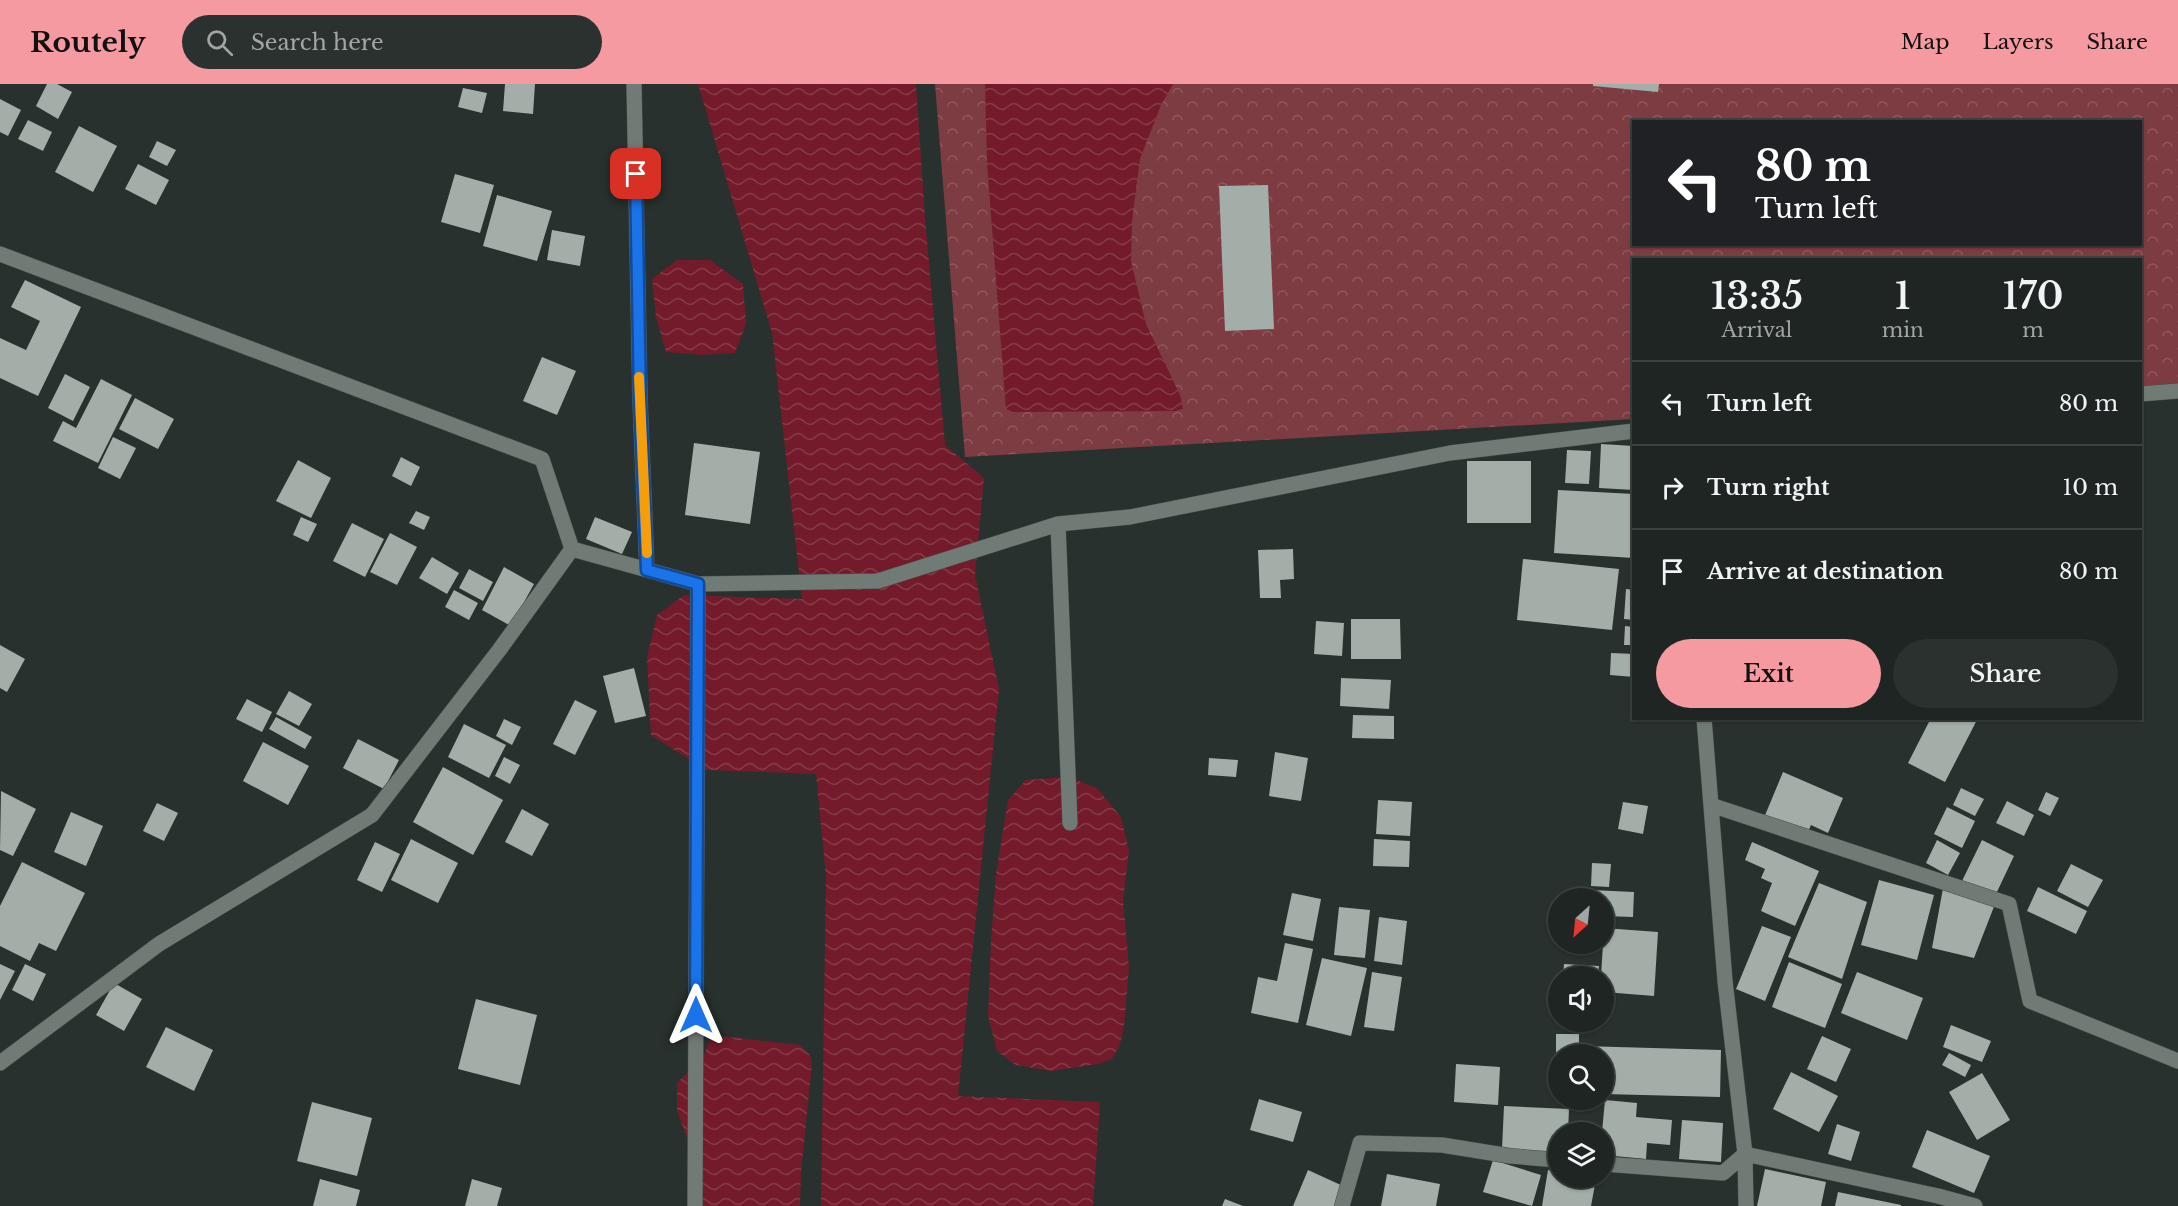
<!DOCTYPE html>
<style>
body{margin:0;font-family:"Libre Baskerville",serif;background:#2b312f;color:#f1f3f6;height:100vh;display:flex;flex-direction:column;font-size:22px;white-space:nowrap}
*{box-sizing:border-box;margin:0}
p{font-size:20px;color:#a1a5a5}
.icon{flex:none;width:33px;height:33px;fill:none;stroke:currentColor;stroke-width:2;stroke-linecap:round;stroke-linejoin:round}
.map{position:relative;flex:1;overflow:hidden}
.details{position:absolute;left:1632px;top:174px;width:510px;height:462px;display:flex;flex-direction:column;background:#1e2522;border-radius:0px;box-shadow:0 2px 4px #0004,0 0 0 2px #3c4240}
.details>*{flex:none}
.guide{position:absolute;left:1632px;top:36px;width:510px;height:126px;border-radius:0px;box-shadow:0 2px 4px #0004,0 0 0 2px #3c4240;background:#202124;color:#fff;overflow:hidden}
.needle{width:39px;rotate:207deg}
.tools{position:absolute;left:1548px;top:804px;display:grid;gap:12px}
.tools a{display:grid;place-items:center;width:66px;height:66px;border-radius:50%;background:#1e2522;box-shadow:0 2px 4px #0004,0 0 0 2px #3c4240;font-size:30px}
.pin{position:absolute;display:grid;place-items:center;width:51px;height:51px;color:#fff;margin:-26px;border-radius:12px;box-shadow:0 3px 9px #0006}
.me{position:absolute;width:66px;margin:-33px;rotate:0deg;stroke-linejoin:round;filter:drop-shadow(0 0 4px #0008)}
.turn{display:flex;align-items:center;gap:21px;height:126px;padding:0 24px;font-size:27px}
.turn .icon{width:78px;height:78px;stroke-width:2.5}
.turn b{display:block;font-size:42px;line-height:51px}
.eta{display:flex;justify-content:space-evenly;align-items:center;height:102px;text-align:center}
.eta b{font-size:36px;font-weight:600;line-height:42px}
.cta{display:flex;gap:12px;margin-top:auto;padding:12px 24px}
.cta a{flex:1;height:69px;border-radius:36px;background:#f49aa0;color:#111;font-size:24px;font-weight:600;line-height:69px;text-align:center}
.cta a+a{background:#2b312f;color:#f1f3f6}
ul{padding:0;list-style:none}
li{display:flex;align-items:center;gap:18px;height:84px;padding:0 24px;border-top:2px solid #3c4240}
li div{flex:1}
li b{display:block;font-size:22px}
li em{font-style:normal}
header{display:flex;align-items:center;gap:36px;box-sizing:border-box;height:84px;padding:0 30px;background:#f49aa0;color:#111}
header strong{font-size:28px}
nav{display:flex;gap:33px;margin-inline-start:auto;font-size:21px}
.search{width:420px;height:54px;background:#2b312f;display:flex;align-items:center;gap:15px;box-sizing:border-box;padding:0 21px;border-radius:33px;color:#a1a5a5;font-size:22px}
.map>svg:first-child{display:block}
.park{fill:url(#park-crowns);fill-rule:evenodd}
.water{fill:url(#water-waves)}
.building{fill:#a4aea9}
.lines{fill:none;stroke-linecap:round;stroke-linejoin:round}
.minor-casing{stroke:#464d4a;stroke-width:16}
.minor{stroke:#717b76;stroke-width:15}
.route-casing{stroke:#114b97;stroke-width:15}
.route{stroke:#1a73e8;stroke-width:10}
.slow{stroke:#f59e0b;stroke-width:10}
</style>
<header>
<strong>Routely</strong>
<div class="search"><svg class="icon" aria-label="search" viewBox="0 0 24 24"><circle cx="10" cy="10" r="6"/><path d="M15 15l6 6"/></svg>Search here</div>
<nav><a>Map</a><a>Layers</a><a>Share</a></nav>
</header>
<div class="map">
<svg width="2178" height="1122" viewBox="0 0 2178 1122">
<defs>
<pattern id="park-crowns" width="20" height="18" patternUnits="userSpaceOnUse" patternTransform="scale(1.5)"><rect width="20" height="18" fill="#7d3c42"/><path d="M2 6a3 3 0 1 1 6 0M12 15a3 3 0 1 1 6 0" fill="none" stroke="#8f585d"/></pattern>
<pattern id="water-waves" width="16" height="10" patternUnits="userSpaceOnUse" patternTransform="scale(1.5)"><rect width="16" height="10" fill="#731b2a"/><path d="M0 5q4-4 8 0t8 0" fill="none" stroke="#863c48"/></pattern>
</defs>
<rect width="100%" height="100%" fill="#28312d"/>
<!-- park -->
<path class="park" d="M935,0H2178V303L2141,306L2140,176H1634L1633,335L965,373ZM1634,38H2140V160H1634Z"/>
<!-- water -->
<path class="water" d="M698,0H916L925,134L945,361L984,394L975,491L999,605L958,1012L1100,1018L1093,1122H821L826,792L816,690L706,686L651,651L647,573L657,531L684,511L802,515L772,249Z
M985,0H1173L1161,21L1140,75L1132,137L1131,177L1146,240L1180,311L1183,325L1175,327L1013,328L1006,325L987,80Z
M677,176H710L743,200L746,240L735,269L702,271L666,268L656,233L652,195Z
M1068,693L1097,704L1121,733L1129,767L1123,816L1129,883L1124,942L1120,961L1112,975L1098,980L1051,987L1016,981L997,967L988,932L991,858L996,790L1008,716L1026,696Z
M711,951L800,961L810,971L812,980L801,1088L800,1122H694L692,1067L677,1027V999L704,972Z"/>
<!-- building -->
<path class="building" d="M47,0H57L72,8L58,35L36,22Z
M505,0H535L533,30L503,27Z
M1593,0H1659L1658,8L1593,2Z
M463,4L487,9L482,29L458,23Z
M0,15L21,26L8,52L0,48Z
M28,36L52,48L43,67L18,55Z
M79,42L117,62L93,108L55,88Z
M157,57L176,66L167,82L149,73Z
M138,80L169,96L156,121L125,105Z
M455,90L494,101L480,149L441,138Z
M1268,101L1274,245L1225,247L1219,102Z
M497,111L552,127L537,177L483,162Z
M552,146L585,152L580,182L547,176Z
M25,196L81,223L38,312L0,294V254L26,266L40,237L11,223Z
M542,273L576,287L557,331L523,317Z
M65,290L90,303L73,337L48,324Z
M101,295L132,311L98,379L53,357L63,337L76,344Z
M135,314L174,335L158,365L119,345Z
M113,353L136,364L120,395L98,384Z
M694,359L760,368L750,440L685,431Z
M1601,360L1634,362V406L1599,404Z
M1567,366L1591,367L1589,400L1565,399Z
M401,373L420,383L411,402L392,392Z
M298,376L331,394L311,434L276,417Z
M1467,377H1531V439H1467Z
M1558,406L1634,410V474L1554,469Z
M416,427L430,433L424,446L409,439Z
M301,433L317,440L308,458L293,451Z
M595,433L632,448L622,470L586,455Z
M352,439L384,455L365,493L333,477Z
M390,449L417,463L397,501L370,488Z
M1293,465L1294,495L1280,496L1281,514H1260L1258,466Z
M432,473L459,489L447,510L419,494Z
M1523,475L1619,485L1612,546L1517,536Z
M504,483L534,500L511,542L482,526Z
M469,485L493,498L483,517L459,504Z
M1626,505L1634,506V536L1624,535Z
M454,506L478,519L469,536L445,523Z
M1351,535H1400L1401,575H1351Z
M1316,537L1344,539L1342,572L1314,570Z
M1625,542L1634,543V561H1624Z
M0,561L25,575L7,608L0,604Z
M1611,569L1634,570V593L1610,591Z
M634,584L646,632L615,639L603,592Z
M1341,594L1391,596L1389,625L1340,622Z
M289,607L312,620L299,642L276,630Z
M247,615L272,628L262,648L236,635Z
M575,616L597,627L575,671L553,660Z
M1353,631L1394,632V655L1352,654Z
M276,633L312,653L305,665L269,645Z
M1931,634H1978L1945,698L1908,679Z
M504,635L521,643L512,661L496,652Z
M464,640L506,661L489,694L448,673Z
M358,655L399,676L384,705L343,684Z
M263,658L309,682L288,721L243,697Z
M1275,668L1308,674L1301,717L1269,712Z
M504,673L520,681L510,700L495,692Z
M1209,674L1238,676L1236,693L1208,691Z
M443,683L503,716L473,771L413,738Z
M1783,688L1843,714L1828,749L1811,741L1803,759L1761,741Z
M1961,704L1984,715L1975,732L1953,721Z
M1,707L36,725L13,772L0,766Z
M2046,708L2059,714L2050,732L2038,726Z
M1378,716L1412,718L1410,752L1376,750Z
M2007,717L2034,731L2024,752L1996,739Z
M1623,718L1648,722L1643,750L1618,745Z
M157,719L178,729L164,757L143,747Z
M1947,723L1975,737L1962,764L1934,750Z
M522,725L549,740L532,772L505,758Z
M71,728L103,742L86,782L54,768Z
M411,755L458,779L438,819L391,796Z
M1374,755L1410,757L1409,783L1373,782Z
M1937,756L1960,769L1948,791L1926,779Z
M1982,756L2014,772L1995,812L1962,797Z
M375,758L400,770L382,808L357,796Z
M1752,758L1819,787L1795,842L1761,827L1772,799L1761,794L1765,785L1745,776Z
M22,778L85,809L56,867L39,859L30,877L0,862V822Z
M1592,779L1611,780L1609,803L1591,802Z
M2071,780L2103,796L2088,823L2057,807Z
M1879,796L1934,811L1917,876L1861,861Z
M1819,799L1867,818L1842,895L1788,873Z
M1944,799L1995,820L1974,874L1932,864Z
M2038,803L2087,827L2076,850L2027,827Z
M1591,806L1634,808L1633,833L1604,832V814H1590Z
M1292,809L1321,815L1313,857L1283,851Z
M1339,823L1370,826L1365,874L1334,871Z
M1379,833L1407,837L1402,881L1374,877Z
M1762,842L1791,853L1765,917L1736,905Z
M1604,844L1658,848L1654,912L1604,908V892H1601Z
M1285,859L1313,865L1298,939L1251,929L1258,893L1277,897Z
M1322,874L1367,884L1351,952L1306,941Z
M1789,878L1842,900L1825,944L1772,923Z
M0,880L15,887L0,916Z
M25,880L46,890L33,917L12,906Z
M1564,880L1599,882L1598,892H1563Z
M1372,888L1402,893L1394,947L1364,943Z
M1857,888L1923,914L1907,956L1841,929Z
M114,899L142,915L124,947L96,931Z
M476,915L537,931L520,1001L458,985Z
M1951,941L1991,957L1982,978L1943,963Z
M166,943L213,966L194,1007L146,983Z
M1556,950H1579V970H1558V980H1556Z
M1822,952L1851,965L1836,998L1807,985Z
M1583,962L1721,966L1720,1013L1604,1010V970H1583Z
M1949,969L1971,981L1965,993L1942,981Z
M1456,980L1500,983L1498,1021L1454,1018Z
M1791,988L1838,1012L1819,1048L1773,1025Z
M1982,989L2010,1036L1977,1056L1949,1008Z
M1259,1015L1302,1028L1293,1058L1250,1046Z
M1605,1016L1637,1019L1636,1033L1672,1036L1670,1061L1647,1059L1646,1075L1604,1071L1602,1048Z
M312,1018L372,1034L357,1092L297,1077Z
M1504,1022L1569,1025L1568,1048H1558V1068L1502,1065Z
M1682,1036L1723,1039L1721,1078L1679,1075Z
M1837,1040L1860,1048L1851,1077L1828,1070Z
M1927,1046L1990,1072L1974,1109L1912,1083Z
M1493,1076L1541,1091L1532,1122L1483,1108Z
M1765,1085L1826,1098L1821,1122H1757Z
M1308,1086L1343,1102L1334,1122H1293Z
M1548,1086L1558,1088V1094L1596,1095L1591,1122H1542Z
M1387,1090L1440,1100L1436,1122H1381Z
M320,1095L360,1106L356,1122H313Z
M472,1095L502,1104L497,1122H465Z
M1838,1108L1901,1121V1122H1835Z
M1225,1115L1243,1122H1222Z"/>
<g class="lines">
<defs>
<path id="minor" d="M634,0L640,316L647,486
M0,170L542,375L572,465L698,500L878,497L1058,440L1130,433L1450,369L1634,347
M2140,310L2178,307
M1058,440L1070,739
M1704,634L1725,897L1745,1070L1746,1122
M1711,721L2009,820L2030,917L2178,977
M0,979L159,860L372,731L500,565L572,465
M1604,1080L1723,1089L1745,1070L1938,1112L1975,1122
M695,1122L698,500
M1342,1122L1360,1059L1442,1061L1510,1072L1558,1076"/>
</defs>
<!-- minor casing -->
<use href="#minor" class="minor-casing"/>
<!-- minor -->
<use href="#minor" class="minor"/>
</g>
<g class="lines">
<defs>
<path id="route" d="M636,90L640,316L647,486L698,500L696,931"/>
</defs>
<!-- route casing -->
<use href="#route" class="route-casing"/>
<!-- route -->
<use href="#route" class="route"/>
<!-- slow -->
<path class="slow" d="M639,293L647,469"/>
</g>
</svg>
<div class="tools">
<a><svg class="needle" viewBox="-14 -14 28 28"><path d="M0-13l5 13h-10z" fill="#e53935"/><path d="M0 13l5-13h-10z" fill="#a1a5a5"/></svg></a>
<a><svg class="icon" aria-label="sound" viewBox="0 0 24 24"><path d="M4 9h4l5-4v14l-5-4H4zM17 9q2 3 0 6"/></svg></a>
<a><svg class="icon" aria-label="search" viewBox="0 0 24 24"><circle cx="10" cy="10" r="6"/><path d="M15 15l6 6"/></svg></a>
<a><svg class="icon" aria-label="layers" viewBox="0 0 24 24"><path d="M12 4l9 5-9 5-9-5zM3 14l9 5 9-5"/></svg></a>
</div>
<div class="pin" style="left:636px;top:90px;background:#d93025"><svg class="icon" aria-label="arrive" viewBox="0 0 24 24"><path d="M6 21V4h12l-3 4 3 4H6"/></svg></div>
<svg class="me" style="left:696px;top:931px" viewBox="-20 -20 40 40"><path d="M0-17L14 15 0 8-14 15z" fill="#1a73e8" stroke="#fff" stroke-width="4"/></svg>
<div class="guide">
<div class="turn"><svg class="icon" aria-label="left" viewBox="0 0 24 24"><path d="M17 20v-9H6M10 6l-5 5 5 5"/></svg><div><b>80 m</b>Turn left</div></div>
</div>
<section class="details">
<div class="eta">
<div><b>13:35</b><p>Arrival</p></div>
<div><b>1</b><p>min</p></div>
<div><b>170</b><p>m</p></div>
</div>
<ul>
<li><svg class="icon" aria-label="left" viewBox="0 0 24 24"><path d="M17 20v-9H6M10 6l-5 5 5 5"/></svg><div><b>Turn left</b></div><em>80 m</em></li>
<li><svg class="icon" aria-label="right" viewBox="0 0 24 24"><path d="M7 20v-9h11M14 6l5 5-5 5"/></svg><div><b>Turn right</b></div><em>10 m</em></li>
<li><svg class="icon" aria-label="arrive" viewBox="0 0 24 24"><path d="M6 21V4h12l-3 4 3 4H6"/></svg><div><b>Arrive at destination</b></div><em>80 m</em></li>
</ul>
<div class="cta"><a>Exit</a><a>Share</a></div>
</section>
</div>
